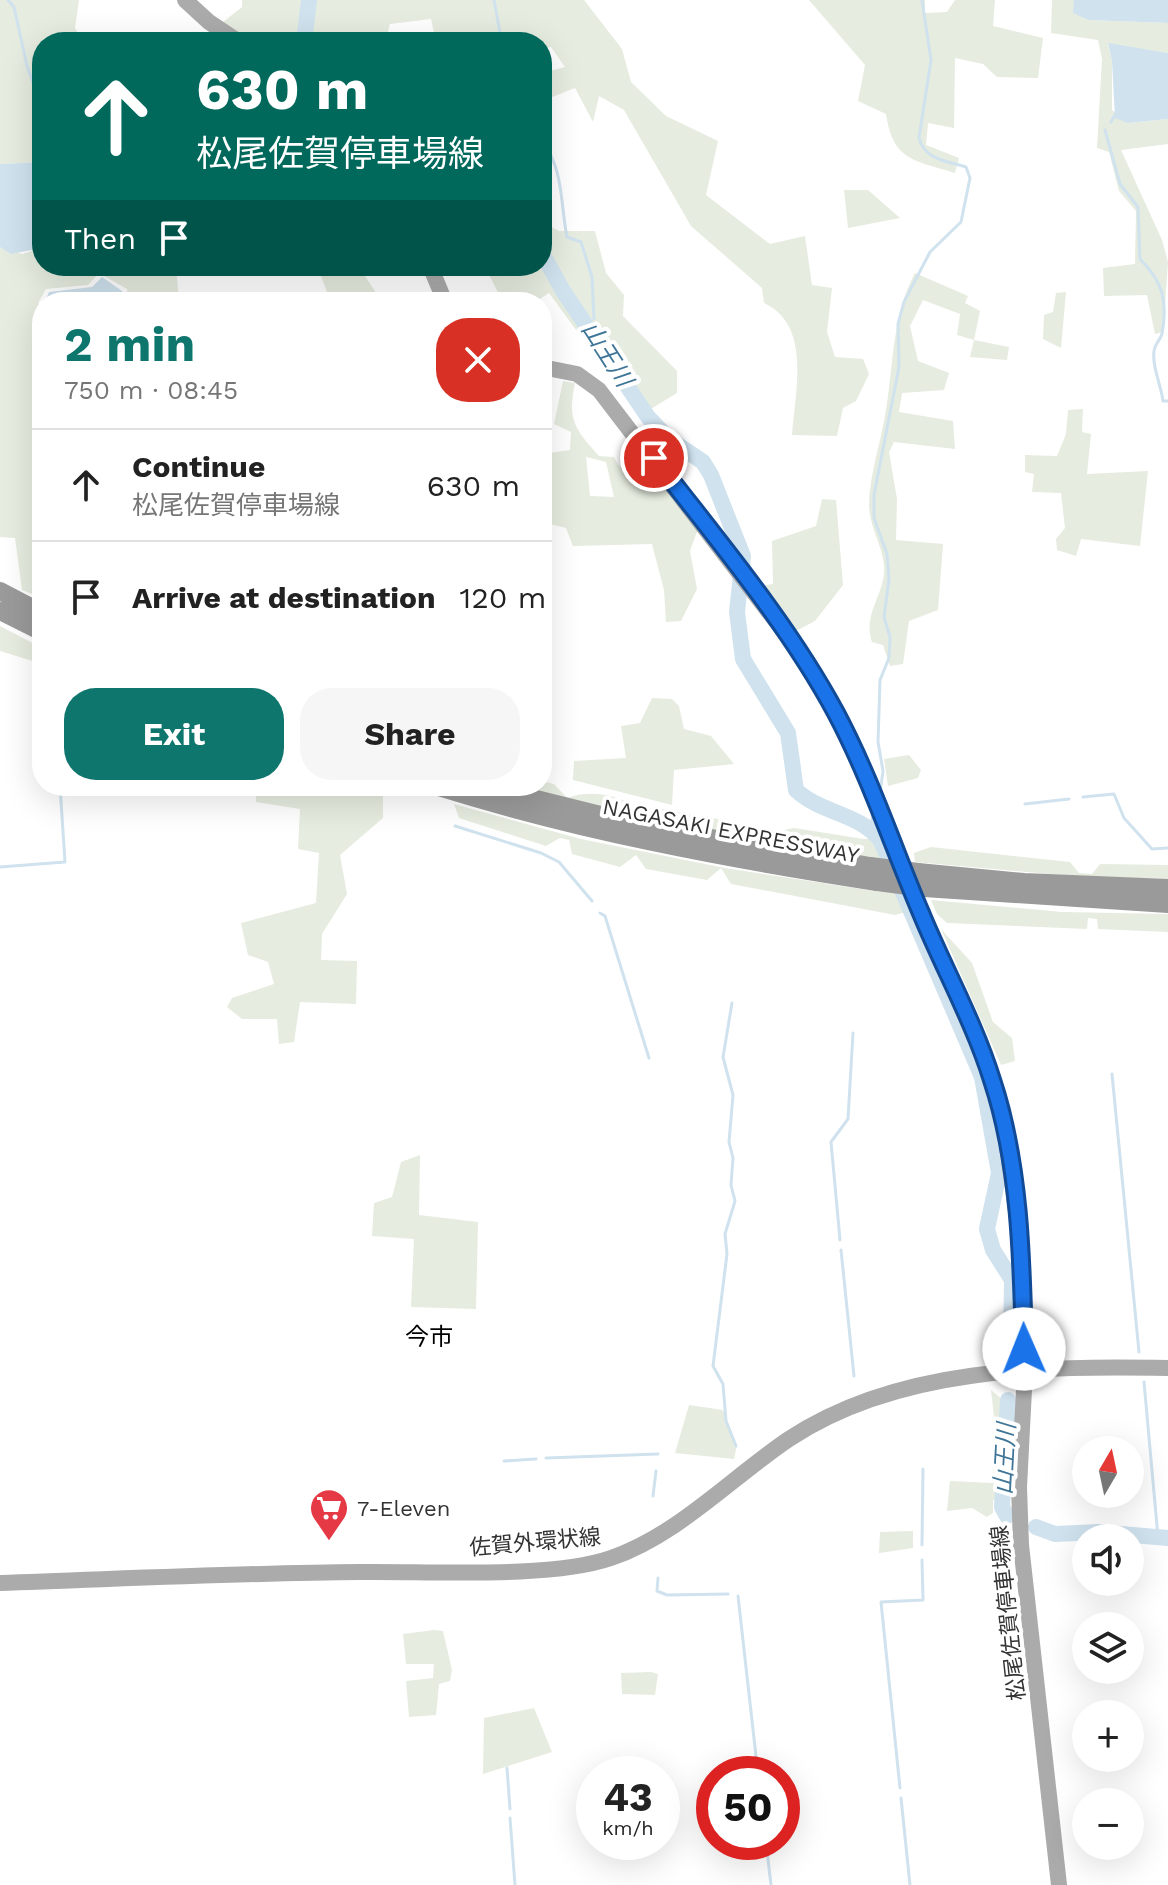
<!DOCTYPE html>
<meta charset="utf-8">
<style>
body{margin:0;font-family:"Work Sans","Noto Sans JP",sans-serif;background:#f6f6f6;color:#222;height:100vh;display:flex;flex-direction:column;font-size:30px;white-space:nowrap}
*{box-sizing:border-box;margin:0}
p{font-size:26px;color:#767676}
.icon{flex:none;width:44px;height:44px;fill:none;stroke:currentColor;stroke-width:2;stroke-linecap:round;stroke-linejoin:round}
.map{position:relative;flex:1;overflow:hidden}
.side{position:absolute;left:32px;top:292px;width:520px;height:504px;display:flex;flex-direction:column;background:#fff;border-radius:32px;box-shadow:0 8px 32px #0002}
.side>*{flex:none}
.banner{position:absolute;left:32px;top:32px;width:520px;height:244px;border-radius:32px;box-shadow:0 8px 32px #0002;background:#00695c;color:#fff;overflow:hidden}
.needle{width:52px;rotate:9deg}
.fabs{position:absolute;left:1072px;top:1436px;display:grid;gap:16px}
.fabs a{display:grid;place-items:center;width:72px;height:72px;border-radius:50%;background:#fff;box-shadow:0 8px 32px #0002;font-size:40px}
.speed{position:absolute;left:576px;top:1756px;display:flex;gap:16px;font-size:40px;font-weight:700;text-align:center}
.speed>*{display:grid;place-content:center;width:104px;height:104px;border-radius:50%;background:#fff;box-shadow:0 8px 32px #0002;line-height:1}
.speed small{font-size:20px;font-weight:400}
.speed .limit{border:12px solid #d22;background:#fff;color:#111}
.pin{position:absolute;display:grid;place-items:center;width:68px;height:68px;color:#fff;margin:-34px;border:4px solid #fff;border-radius:50%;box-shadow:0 2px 8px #0007}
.me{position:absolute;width:88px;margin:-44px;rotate:359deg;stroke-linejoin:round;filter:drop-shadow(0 0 6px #0008)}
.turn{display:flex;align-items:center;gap:28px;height:168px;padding:0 32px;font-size:36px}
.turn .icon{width:104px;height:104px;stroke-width:2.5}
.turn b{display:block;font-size:56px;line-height:68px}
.then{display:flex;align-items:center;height:76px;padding:0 32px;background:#0003;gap:16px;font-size:30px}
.round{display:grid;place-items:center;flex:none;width:84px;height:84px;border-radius:32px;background:#f6f6f6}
.head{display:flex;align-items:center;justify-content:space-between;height:136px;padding:0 32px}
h1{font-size:48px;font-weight:700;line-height:60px;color:#0f766e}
.cta{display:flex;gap:16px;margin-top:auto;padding:16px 32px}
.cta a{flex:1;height:92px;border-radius:32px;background:#0f766e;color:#fff;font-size:32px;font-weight:700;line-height:92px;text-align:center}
.cta a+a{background:#f6f6f6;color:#222}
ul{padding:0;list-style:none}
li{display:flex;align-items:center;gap:24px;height:112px;padding:0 32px;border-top:2px solid #e0e0e0}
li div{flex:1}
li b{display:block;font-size:30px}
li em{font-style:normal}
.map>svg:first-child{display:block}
.green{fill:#e6ecdf;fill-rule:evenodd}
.water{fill:#cfe2ee}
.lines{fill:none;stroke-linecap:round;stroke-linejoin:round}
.stream{stroke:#cfe2ee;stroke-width:3}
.river{stroke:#cfe2ee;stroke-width:16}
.major{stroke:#ababab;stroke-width:16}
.highway{stroke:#9a9a9a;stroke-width:18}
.highway-bridge{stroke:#9a9a9a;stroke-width:18}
.route-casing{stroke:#114b97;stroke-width:20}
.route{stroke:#1a73e8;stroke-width:14}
.labels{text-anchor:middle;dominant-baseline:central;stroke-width:8;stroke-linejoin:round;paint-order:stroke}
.street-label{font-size:22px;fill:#333;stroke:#fff}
.poi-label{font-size:22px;fill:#333;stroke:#fff;text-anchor:start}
.water-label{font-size:24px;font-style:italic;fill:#3f7597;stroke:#fff}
.neighbourhood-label{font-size:24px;fill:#000;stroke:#fff}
</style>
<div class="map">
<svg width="1168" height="1885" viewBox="0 0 1168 1885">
<rect width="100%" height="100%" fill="#fff"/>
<!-- green -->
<path class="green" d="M0,0H79L75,28L83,42H42V162L0,164Z
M242,0H584L622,49L631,82L666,116L718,141L706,195L770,244L805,236L812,285L832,288L827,332L835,357L863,359L869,374L856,401L843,408L837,436L792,435C795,392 812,325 764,303L762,288L691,226L624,110L599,96L593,122L575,88L542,101V73L565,67L551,47L542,49V42H510L504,37V42H436L431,19L390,24L385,42H250L223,22L242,7Z
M809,0H925V13L947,12L955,0H995L993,26L1043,38L1038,78L997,77L983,64L955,58L954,128L928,123L926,145L959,158L955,173C914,160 893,161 886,114L858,101L865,65Z
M1052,0H1074V13L1088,20L1168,23V53L1108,44L1112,61V110L1128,123L1168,119V144L1121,150L1162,240L1168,262L1163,332L1155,334L1147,295L1104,296L1103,268L1135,264L1136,211L1119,191L1109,152L1097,148L1102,59L1098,40L1051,33Z
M844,190H868L900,218L848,228Z
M542,222L559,231H595L606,273L624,295L623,316L677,371V393L649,410L542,245Z
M0,247L22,254L42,248V266H176L179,302H129L127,289L99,273L88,285L46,289L38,303L42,310V598L22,590L15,538L0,537Z
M542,265L585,329L579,334L549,293L535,302H499L502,300L488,273L491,266Z
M317,266L365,276L382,302H331Z
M915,273L968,296L965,303L980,311L974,340L1009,347L1007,360L970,357L974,340L957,335L960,314L923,300L910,326L918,361L949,373L944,390L902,393L899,412L953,421L955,449L894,442L889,452L897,499L896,540L943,544L938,610L909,621L903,664L890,666L883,645L872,642C862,613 887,592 884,565C882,545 870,528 869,506C869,477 880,445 885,416C894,366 891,318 915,273Z
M1066,292L1061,348L1043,339L1044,315L1053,312L1056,293Z
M563,381L575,383C567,420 575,429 599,456L614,457C624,478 644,488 666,490L698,529L690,551L697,589L681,621L666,622L664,590L652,544L573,546L566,528L542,522V454L570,450L571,432L554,424ZM586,457L606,462L614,497L590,496Z
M1083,409L1082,432L1091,434L1087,474L1148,471L1140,546L1081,539L1076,556L1057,550L1056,539L1065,528L1061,493L1032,492L1034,474L1025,472V455L1057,456L1066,434L1068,410Z
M822,499L836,500L843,585L815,621L794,632L760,586L773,584L772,541L816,526Z
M0,626L42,648V664L0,651Z
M652,698L672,699L679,706L684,729L711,736L734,764L674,770L672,805L573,780L574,761L626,758L621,726L640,723Z
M909,755L921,770L918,778L888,786L884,759Z
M542,781L554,784L567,798C593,788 627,796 647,815L658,808L718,819L727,832L744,824L779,831L794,828L864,839L875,838L906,912L895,915L731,884L721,868L707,880L646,869L636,855L620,867L572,854L569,840L560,838L546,846L459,818L454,804L581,839L725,868L881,892L869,858C750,838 632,818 515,786H542Z
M256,786L313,795L334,786H383V818L340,855L347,894L322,934L321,960L357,961L356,1004L300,1002L294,1042L279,1044L277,1019H242L227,1007L232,998L274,984L268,962L248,955L241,923L316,903L319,853L298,849L300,809L256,802Z
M931,847L1070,862L1079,873L1092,874L1100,864L1168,865V879L1073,876L915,862L914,853Z
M931,900L1062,912L1168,914V932L1098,929L1097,919L1088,918L1087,929L947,923L937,914Z
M941,929L972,963L993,1022L1012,1038L1015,1061L1001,1065Z
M420,1155L419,1215L478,1222L476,1309L411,1307L414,1239L372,1236L374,1203L392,1197L401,1162Z
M991,1390L1002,1399L999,1498L993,1500V1513L987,1517L972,1508L947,1511L950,1481L992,1483L997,1444Z
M689,1405L723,1410L737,1445L734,1459L675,1453Z
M913,1531V1548L879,1553L880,1532Z
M434,1630L443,1631L452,1670L450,1681L439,1684L436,1715L409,1717L406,1681L433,1678L434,1664H406L403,1634Z
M651,1672L658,1674L655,1695L622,1694L621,1673Z
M534,1708L552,1752L483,1774L484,1718Z"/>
<!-- water -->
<path class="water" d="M1074,0H1168V23L1088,20L1073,13Z
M1108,43L1168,53V119L1128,123L1115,118L1112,61Z
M42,162V248L11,254L0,247V164Z
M102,277L122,291L125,302H45L49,292L92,287Z"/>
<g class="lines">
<!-- stream -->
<path class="stream" d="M8,0L14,7L27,66L42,107
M494,0L501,38L505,42
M542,95L543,94
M1111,122L1116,113
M1105,130L1120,184L1138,207L1140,259C1163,282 1168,301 1162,334C1160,340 1155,344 1154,351C1152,368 1161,384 1163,401H1168
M542,141C564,170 560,202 567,237L581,242L592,277L594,319
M880,793L883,771L878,742L880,680L889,658L890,637L884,617L889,579L887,554L874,518V495L899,367L898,324L904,302L930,252L961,222L970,178L966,167C946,161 924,159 919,138L931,60L922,0
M1083,797L1114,794L1124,818L1152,849L1168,848
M1025,804L1069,799
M455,826L541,853L559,862L592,901
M871,827L873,815
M0,867L65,862L60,786
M600,913L605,916L649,1058
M732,1003L723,1057L733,1095L729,1142L733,1158L731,1185L735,1201L725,1234L727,1254L713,1366L723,1384L726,1421L736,1446
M1112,1074L1139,1352
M840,1240L831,1142L848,1119L853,1033
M841,1250L854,1376
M1144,1382L1158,1537
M546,1458L658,1454
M504,1461L536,1459
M653,1496L656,1471
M922,1545L923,1469
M658,1578L657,1591L667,1595L728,1594
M738,1596L758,1774
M507,1768L510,1809
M900,1788L881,1602L923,1600L922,1560
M901,1798L910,1885
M510,1818L515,1885
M766,1842L771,1885"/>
<!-- river -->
<path class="river" d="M304,42L309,0
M542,253L563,291L648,417L669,439L703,462L711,475L743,556L737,612L743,659L788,733L796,790C821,814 860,813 881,841L982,1077L999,1173L987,1229L993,1250L1012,1280L1011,1342
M1007,1516L1002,1507L1008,1400
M1036,1527L1055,1534L1098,1532L1168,1538"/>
<!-- major -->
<path class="major" d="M185,0L209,22L239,42
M430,266L445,302
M542,367L577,374L599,390L794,645L836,714L895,843L920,911L994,1083L1004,1124L1019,1233L1025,1370L1019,1487L1021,1545L1059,1885
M0,1583C120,1579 241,1573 361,1572C429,1571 550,1579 611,1558C678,1535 731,1478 789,1439C898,1367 1041,1366 1168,1368"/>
<!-- highway -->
<path class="highway" d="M0,591L42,613
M0,611L42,632
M435,786C579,831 727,859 877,882
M484,786L649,827L870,866
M918,872L1024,882L1168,888
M924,888L1168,904"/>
<!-- highway-bridge -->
<path class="highway-bridge" d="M870,866L918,872
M877,882L924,888"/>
</g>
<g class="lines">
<defs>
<path id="route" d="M654,458C717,540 787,622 836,713C870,777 893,847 921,913C944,969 974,1022 992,1080C1020,1164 1022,1260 1024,1349"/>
</defs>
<!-- route casing -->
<use href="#route" class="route-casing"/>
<!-- route -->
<use href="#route" class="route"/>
</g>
<!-- icons -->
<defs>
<symbol id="supermarket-pin" viewBox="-11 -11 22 30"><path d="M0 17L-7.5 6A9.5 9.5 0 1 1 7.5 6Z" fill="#e63946" stroke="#fff"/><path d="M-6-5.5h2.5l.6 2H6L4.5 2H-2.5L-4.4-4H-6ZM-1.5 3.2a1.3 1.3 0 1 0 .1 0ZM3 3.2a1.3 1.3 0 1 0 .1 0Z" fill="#fff"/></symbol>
</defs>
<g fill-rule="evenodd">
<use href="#supermarket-pin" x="307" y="1486" width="44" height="60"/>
</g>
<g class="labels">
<!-- street labels -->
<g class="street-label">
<text transform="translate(731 831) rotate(11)">NAGASAKI EXPRESSWAY</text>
<text transform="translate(535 1542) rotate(-5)">佐賀外環状線</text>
<text transform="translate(1008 1613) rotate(-96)">松尾佐賀停車場線</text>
</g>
<!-- poi labels -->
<g class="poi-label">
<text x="357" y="1508">7-Eleven</text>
</g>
<!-- water labels -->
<g class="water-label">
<text transform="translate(607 354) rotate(57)">山王川</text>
<text transform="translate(1005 1459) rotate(-87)">山王川</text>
</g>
<!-- neighbourhood labels -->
<g class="neighbourhood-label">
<text x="429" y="1337">今市</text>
</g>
</g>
</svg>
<div class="fabs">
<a><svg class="needle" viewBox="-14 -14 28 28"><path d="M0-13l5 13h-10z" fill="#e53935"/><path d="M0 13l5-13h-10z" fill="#767676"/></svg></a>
<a><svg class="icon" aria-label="sound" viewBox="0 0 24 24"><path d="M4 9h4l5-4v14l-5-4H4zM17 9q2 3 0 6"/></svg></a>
<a><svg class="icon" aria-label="layers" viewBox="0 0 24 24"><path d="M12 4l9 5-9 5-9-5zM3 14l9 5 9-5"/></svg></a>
<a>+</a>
<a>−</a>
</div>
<div class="speed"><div>43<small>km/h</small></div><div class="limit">50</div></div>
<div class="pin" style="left:654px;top:458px;background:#d93025"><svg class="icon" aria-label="arrive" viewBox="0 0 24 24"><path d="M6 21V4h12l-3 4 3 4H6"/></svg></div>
<svg class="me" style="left:1024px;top:1349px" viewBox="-20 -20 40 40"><circle r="19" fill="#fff"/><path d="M0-13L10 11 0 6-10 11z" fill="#1a73e8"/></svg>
<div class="banner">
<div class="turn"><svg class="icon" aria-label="ahead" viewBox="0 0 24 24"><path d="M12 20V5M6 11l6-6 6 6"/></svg><div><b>630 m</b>松尾佐賀停車場線</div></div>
<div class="then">Then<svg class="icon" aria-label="arrive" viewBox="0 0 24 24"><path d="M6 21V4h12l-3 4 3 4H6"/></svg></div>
</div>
<section class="side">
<div class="head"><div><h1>2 min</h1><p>750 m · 08:45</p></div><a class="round" style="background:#d93025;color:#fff"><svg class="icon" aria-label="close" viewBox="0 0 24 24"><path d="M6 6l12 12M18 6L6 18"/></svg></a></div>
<ul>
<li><svg class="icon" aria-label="ahead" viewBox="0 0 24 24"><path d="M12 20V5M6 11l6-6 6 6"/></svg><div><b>Continue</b><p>松尾佐賀停車場線</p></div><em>630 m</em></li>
<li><svg class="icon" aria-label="arrive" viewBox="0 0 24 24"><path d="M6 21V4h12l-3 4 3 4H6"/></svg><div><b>Arrive at destination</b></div><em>120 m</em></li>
</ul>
<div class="cta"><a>Exit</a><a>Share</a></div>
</section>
</div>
